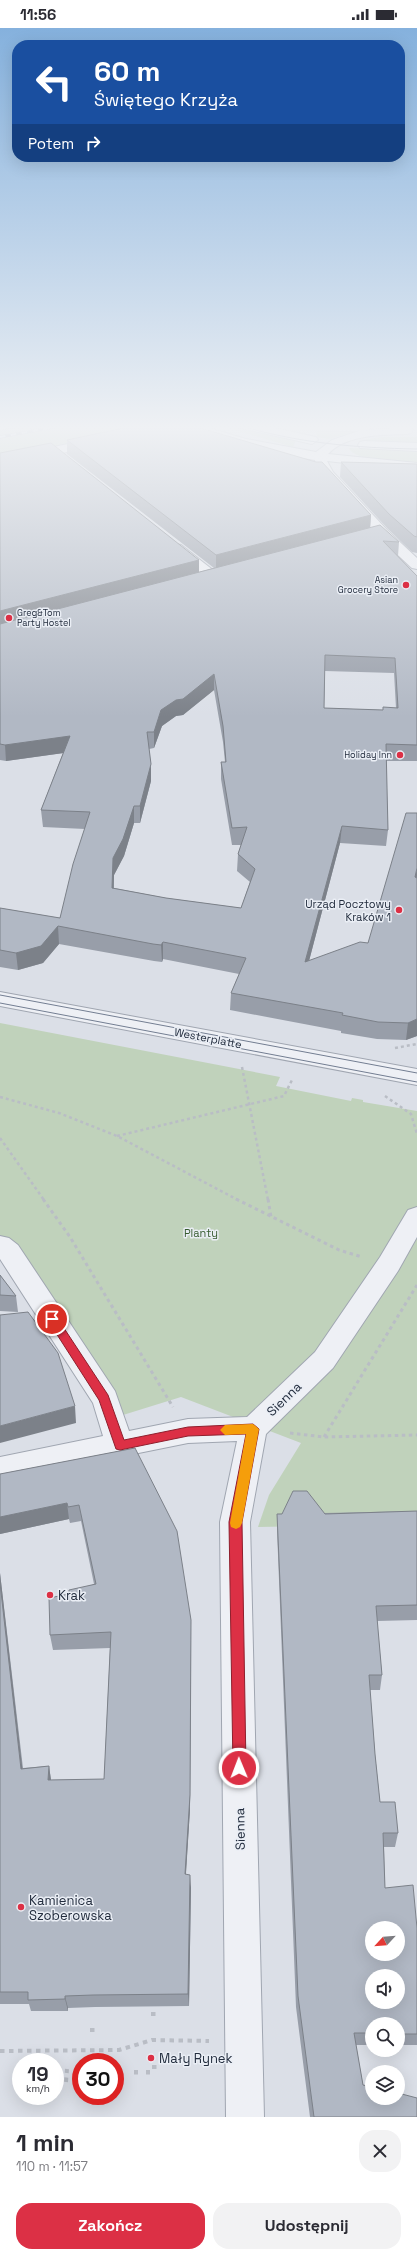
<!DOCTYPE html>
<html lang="pl">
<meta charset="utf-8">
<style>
body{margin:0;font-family:"Space Grotesk",sans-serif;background:#f2f2f3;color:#2b2b33;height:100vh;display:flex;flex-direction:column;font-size:15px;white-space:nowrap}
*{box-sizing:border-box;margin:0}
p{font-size:13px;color:#7c7c81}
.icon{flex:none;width:22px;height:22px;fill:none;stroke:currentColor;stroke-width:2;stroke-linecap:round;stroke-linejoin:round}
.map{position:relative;height:2089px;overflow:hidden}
.panel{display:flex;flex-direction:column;background:#fff;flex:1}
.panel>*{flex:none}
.top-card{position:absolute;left:12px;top:12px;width:393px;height:122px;border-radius:16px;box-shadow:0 4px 16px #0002;background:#1a4fa0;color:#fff;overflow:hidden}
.needle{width:26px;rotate:244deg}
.fabs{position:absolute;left:365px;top:1893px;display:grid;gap:8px}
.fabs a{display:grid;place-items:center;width:40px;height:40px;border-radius:50%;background:#fff;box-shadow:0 4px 16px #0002;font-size:20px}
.speed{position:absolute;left:12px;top:2025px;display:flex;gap:8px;font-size:20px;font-weight:700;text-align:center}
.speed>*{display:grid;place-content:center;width:52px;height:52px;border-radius:50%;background:#fff;box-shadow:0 4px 16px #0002;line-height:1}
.speed small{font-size:10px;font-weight:400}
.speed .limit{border:6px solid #d22;background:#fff;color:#111}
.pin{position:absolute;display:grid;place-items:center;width:34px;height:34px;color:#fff;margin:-17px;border:2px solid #fff;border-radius:50%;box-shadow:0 1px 4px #0007}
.me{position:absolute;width:44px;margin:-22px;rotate:359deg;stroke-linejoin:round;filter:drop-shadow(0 0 3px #0008)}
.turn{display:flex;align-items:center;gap:14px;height:84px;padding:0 16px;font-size:18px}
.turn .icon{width:52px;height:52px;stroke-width:2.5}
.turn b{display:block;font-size:28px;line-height:34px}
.then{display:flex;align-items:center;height:38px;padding:0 16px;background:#0003;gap:8px;font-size:15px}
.round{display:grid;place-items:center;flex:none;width:42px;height:42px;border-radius:16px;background:#f2f2f3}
.headline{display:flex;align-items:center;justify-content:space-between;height:68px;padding:0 16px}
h1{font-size:24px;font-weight:600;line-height:30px}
.primary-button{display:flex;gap:8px;margin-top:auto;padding:8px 16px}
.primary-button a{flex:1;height:46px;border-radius:16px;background:#dc3045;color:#fff;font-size:16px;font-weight:600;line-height:46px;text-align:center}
.primary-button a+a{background:#f2f2f3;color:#2b2b33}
.status{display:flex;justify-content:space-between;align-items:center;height:28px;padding:0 20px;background:#fff;direction:ltr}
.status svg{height:11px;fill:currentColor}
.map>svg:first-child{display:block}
.green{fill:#c0d2bb}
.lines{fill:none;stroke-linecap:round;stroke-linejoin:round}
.minor-casing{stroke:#a0a6b1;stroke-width:2}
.path-far3{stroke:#b9bdc5;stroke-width:1.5;stroke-dasharray:2 2;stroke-linecap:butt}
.path-far2{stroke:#b9bdc5;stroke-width:2.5;stroke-dasharray:3 3;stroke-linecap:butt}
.path-far1{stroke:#b9bdc5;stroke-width:3;stroke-dasharray:3.5 3.5;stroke-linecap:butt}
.path{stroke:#b9bdc5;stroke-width:4;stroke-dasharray:4.5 4.5;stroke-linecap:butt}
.minor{fill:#eef0f5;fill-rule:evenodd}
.tram{stroke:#737e92;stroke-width:1}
.rail-casing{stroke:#737e92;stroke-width:3}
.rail{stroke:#eaeef5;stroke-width:2;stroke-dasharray:5.5;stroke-linecap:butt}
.wall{fill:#989ea9;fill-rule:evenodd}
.shaded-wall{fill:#7c8189}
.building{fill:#b1b8c4;stroke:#7c8189;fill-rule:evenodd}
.route{fill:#dc3045;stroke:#8f1f2d}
.slow{fill:#f59e0b}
.poi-dot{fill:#dc3045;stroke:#eaeef5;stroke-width:1.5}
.labels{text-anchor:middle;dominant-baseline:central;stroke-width:3;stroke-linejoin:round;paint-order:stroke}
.far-poi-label{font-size:9px;fill:#232d3e;stroke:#eaeef5;text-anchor:end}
.poi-label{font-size:11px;fill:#232d3e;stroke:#eaeef5;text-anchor:end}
.street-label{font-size:11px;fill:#232d3e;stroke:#eaeef5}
.park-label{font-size:11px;fill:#365b2f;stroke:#eaeef5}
.near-street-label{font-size:13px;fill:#232d3e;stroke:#eaeef5}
.near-poi-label{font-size:13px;fill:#232d3e;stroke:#eaeef5;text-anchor:start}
</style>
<div class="status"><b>11:56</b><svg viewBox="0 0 49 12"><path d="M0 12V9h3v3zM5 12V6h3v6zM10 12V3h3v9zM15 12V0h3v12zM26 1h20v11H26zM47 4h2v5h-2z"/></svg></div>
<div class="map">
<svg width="417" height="2089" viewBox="0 0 417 2089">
<rect width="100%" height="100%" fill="#dbdfe7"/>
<!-- green -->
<path class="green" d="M0,397H145L156,400L0,431Z
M217,397H233L296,412L293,419Z
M316,402L357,403L329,411L317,409Z
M381,409H417V416L357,413Z
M349,420L417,422V434C403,434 354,434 349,420Z
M0,995L280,1049L276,1058L351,1073L352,1070L363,1072V1074L417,1083V1496L258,1499L269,1467L301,1415L181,1369L123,1387L0,1209Z"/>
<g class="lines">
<defs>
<path id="minor" d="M182,397H199L246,411L316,424L332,412L359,403L290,402L286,401L285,397H366L370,400L369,402L411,399L413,402L411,405L407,406C382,407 347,406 328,426L417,435V443L327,433L333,444L387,502L417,530V541L412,540C392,522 319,454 315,432C270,425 227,415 184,400Z
M239,397H261L316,409L318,412L312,416L241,400Z
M97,410L103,414L101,417L0,438V430Z
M364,413L417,415V423L360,420L358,417L360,414Z
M176,516L181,517L218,546L220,549L218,552H208L171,523L169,520L171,517Z
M0,964L417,1041V1057L0,978Z
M417,1179V1209L398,1243L333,1340L266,1406L250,1494L264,2089H226L220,1494L237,1413L188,1415L0,1453V1429L103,1408L93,1375L0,1231V1208L9,1210L18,1217L115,1363L129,1403L188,1391L247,1389L315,1324L380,1229L408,1182Z"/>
</defs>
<!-- minor casing -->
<use href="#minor" class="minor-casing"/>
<!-- path-far3 -->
<path class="path-far3" d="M42,397L51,403
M0,412L17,403L19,397"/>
<!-- path-far2 -->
<path class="path-far2" d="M395,1020L417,1016
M242,1039L268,1172
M385,1068L411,1086L417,1106
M0,1069L59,1085L117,1108L238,1172
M117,1108L284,1068L293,1050
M0,1110L44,1172"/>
<!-- path-far1 -->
<path class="path-far1" d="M43,1171L70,1209L173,1379
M236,1171L339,1222L362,1229
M268,1171L271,1189
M290,1405L324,1409L417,1407
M324,1409L417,1257"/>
<!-- path -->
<path class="path" d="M151,1986H160
M90,2002H97
M0,2023L119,2022L152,2012L209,2013
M152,2039H159
M20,2041V2054
M136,2042V2051
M148,2042V2050
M66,2054L67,2041"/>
<!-- minor -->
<use href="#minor" class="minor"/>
<!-- tram -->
<path class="tram" d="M238,397C297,415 356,420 417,421
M0,967L417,1045
M0,975L417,1054"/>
<defs>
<path id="rail" d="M0,401L22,397
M0,409L65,397"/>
</defs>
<!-- rail casing -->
<use href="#rail" class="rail-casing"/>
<!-- rail -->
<use href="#rail" class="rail"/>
</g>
<!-- wall -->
<path class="wall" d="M67,412L371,487L370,500L399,514L398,528L417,548V733H386L388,802L386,818L340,815L309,933L368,915L417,785V1008L406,1012L377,1011L341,1005V1003L230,982L231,965L239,946L163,931L162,934L154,933L59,916L43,935L18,942L0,939V880L60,890L85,801L43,799L41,782L63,725L6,733L0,732V425L199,532V544L214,540L67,426ZM325,643L394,645L396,680L383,682L324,680ZM214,662L223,714L225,734H221V751L232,817H241L238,826L237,843L250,854L241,880L166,870L114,860V847L124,828L134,795H140L151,753L149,721L154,720L162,698L176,688L183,687Z
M341,434L417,436V525L412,524L388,501L340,449Z
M0,1247L16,1268L18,1284L0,1283Z
M135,1420L191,1592L190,1781L186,1846L191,1860L189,1978L95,1979L68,1980V1983H31L29,1976H0V1545L23,1740L49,1738L51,1752L104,1751L110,1620L53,1622L50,1607L69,1566L94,1556L81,1493L70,1495L69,1491L0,1506V1446Z
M417,1483V1592L377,1593L382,1647L380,1662H370L375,1726L380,1774L398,1805L395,1819H384L385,1860L417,1900V2017H398V1996H372V2017H356L363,2057L417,2089H310L296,1979L277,1502V1486Z"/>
<!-- shaded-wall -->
<path class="shaded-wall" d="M371,487L370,502L216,542V527Z
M199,532V547L0,598V583Z
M214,646V662L183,687L176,688L162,698L154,720V704L161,682Z
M70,708L71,724L6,733L5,717Z
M151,736V753L140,795V778Z
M134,778V795L124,828L114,847L113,877L112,860L113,830Z
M342,798L340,815L304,952L305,934Z
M417,840V848L413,866L415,849Z
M58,898L59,916L43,935L18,942L16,925Z
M163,914V931L162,934L161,917Z
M417,991V1008L406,1012L408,995Z
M75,1378L76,1395L0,1415V1398Z
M67,1475L69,1491L0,1506V1489Z
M0,1545L24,1755L21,1741L0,1555Z
M191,1592L190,1781L185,1859V1846Z
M49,1738L51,1752H48Z
M190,1847L191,1860L189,1978L188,1966Z
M65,1968L68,1980V1983L65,1971Z"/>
<!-- building -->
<path class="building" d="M138,397H190L316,434H322L371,487L216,527L67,412Z
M51,415L199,532L0,583V425Z
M341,434L417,436V509L414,508L389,486Z
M380,497L399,514L383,513L417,548V717L386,716L388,802L342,798L305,934L360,914L368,915L406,785H417V840L415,849L417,850V991L408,995L378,994L342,987L343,985L231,965L246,930L163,914L161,917L153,916L58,898L41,918L16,925L0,922V880L60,890L73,836L90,784L41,782L70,708L5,717L0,716V596ZM325,627L395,630L398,680L383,679V682L324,680ZM214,646L223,698L226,734H221L232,800L247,799L238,826L255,841L241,880L166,870L112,860L113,830L123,811L134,778H140L151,736L147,704H154L161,682L176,672L183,671Z
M0,1247L16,1268L0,1267Z
M28,1284L58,1325L75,1378L0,1398V1287Z
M135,1420L177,1503L191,1592L190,1767L185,1846L190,1847L188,1966L93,1967L65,1968V1971L28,1972V1964H0V1555L21,1741L49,1738L48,1752L104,1751L111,1604L50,1607L49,1570L69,1566V1562L96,1556L79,1477L68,1479L67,1475L0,1489V1446Z
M293,1463H307L325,1486L417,1483V1577L376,1578L382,1647H369L375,1726L380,1774H395L398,1805H383L385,1860L413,1857L417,1900V2006H398V1996H372V2005H354L363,2057L372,2059V2070H398V2065L417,2070V2089H314L298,1968L277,1486H282ZM372,1900H398V1926H372ZM372,1948H398V1974H372Z"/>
<!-- sky -->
<linearGradient id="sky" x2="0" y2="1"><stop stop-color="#85b1dd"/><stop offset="0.58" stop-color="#eff1f4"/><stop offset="1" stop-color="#eff1f4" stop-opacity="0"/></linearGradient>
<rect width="417" height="689" fill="url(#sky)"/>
<!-- route -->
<path class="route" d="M52,1286L56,1288L108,1367L124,1412L188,1399L253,1396L259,1401L242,1494L246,1740L244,1744L239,1746L235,1744L233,1740L229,1494L246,1406L188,1408L120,1422L116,1421L99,1372L47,1291Z"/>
<!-- slow -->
<path class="slow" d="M253,1396L259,1401L242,1495L240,1499L236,1501L231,1499L230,1495L246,1406L225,1407L220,1402L225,1397Z"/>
<!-- markers -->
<g class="poi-dot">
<circle cx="406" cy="557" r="4"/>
<circle cx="9" cy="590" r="4"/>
<circle cx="400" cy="727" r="4"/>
<circle cx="399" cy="882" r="4"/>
<circle cx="50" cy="1567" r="4"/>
<circle cx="21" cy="1879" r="4"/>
<circle cx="151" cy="2030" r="4"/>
</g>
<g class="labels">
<!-- far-poi labels -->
<g class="far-poi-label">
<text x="398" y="552">Asian<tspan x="398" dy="10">Grocery Store</tspan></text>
<text x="17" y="585" text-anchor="start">Greg&amp;Tom<tspan x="17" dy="10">Party Hostel</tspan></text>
<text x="392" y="727">Holiday Inn</text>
</g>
<!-- poi labels -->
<g class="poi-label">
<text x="391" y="876">Urząd Pocztowy<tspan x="391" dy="13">Kraków 1</tspan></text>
</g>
<!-- street labels -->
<g class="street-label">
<text transform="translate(208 1010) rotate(11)">Westerplatte</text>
</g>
<!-- park labels -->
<g class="park-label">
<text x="201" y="1205">Planty</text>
</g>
<!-- near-street labels -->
<g class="near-street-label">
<text transform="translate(284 1371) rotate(-44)">Sienna</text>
<text transform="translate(240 1801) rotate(-91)">Sienna</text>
</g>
<!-- near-poi labels -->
<g class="near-poi-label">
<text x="58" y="1567">Krak</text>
<text x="29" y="1872">Kamienica<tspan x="29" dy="15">Szoberowska</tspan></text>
<text x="159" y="2030">Mały Rynek</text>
</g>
</g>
</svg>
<div class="fabs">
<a><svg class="needle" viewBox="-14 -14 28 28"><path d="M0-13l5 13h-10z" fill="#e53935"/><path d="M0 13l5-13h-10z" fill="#7c7c81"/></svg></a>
<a><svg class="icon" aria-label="sound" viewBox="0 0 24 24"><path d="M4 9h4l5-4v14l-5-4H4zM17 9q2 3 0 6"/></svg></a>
<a><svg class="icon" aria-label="search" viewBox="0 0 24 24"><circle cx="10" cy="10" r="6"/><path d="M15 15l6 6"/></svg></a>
<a><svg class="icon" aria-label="layers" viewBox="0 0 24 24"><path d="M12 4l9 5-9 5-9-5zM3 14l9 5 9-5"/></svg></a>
</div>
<div class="speed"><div>19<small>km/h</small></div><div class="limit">30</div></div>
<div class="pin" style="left:52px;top:1291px;background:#d93025"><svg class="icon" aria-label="arrive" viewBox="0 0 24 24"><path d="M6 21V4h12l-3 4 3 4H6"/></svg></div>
<svg class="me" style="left:239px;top:1740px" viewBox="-20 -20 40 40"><circle r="17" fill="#dc3045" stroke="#fff" stroke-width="3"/><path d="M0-11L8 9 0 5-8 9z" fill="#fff"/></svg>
<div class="top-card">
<div class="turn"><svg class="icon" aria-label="left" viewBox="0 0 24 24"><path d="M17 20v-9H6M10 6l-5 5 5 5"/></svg><div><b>60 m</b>Świętego Krzyża</div></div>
<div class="then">Potem<svg class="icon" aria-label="right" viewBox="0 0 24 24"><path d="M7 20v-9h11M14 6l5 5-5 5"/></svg></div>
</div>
</div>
<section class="panel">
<div class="headline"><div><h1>1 min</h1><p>110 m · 11:57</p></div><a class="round"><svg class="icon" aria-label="close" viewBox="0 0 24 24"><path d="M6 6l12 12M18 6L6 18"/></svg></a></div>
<div class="primary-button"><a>Zakończ</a><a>Udostępnij</a></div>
</section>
